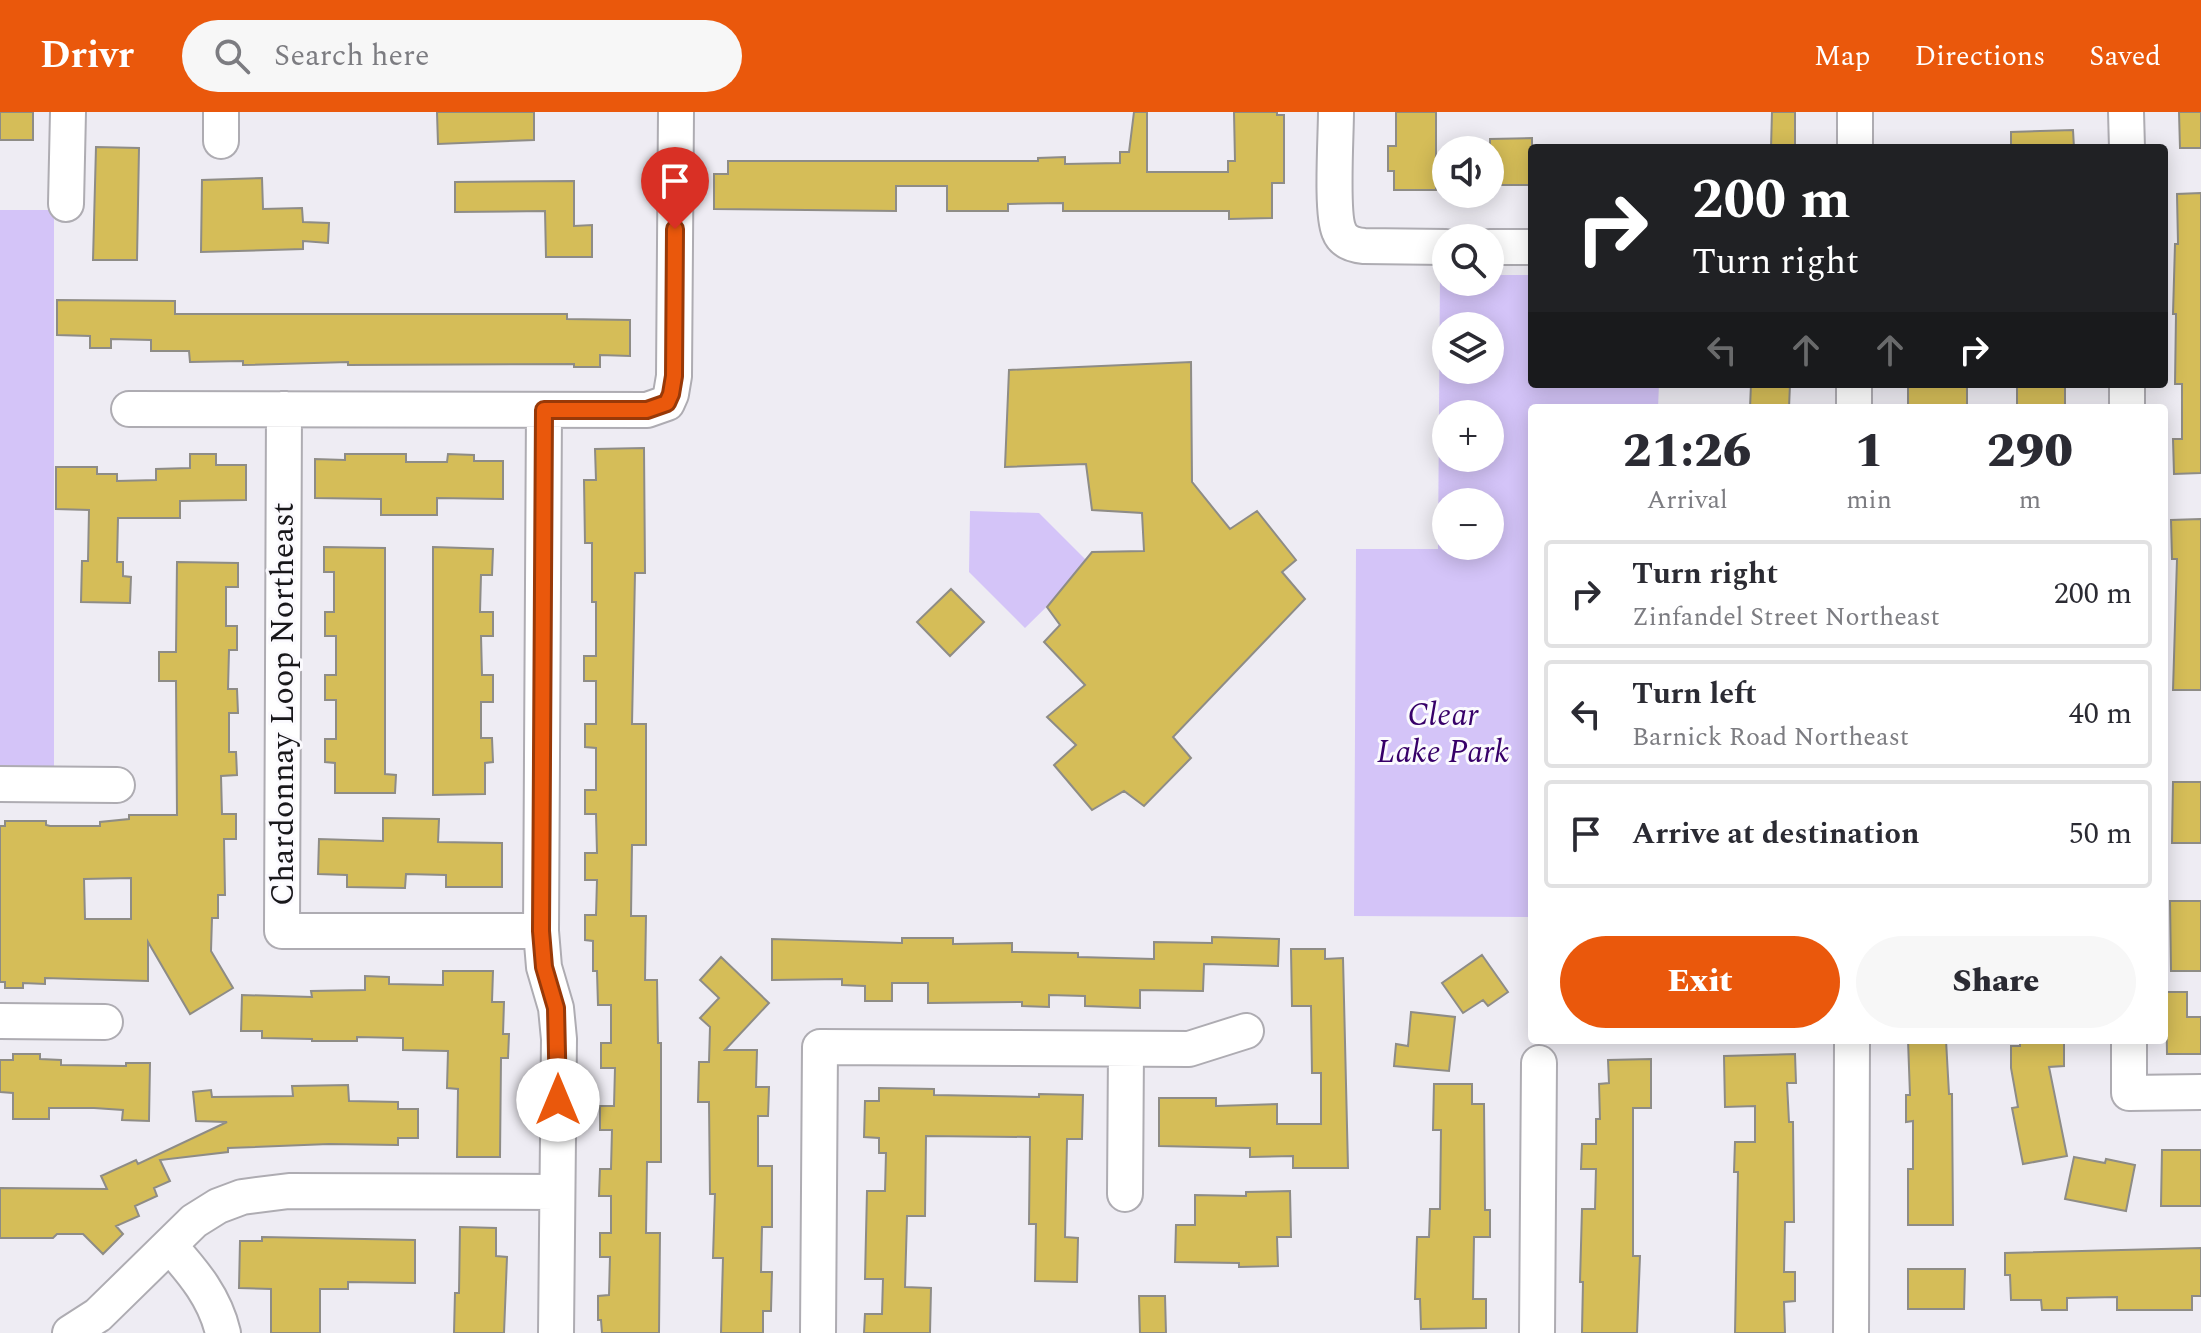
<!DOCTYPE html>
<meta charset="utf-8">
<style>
body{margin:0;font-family:Spectral,serif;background:#f7f7f7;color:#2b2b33;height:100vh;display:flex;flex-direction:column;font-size:30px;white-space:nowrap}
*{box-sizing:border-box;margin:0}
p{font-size:26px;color:#7c7c81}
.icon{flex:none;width:44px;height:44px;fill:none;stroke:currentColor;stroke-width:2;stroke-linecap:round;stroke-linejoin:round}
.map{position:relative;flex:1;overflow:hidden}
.panel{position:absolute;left:1528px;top:292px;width:640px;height:640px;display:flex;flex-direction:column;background:#fff;border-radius:8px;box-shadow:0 4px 20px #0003}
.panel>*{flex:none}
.guide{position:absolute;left:1528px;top:32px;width:640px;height:244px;border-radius:8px;box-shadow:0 4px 20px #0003;background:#202124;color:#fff;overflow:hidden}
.controls{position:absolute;left:1432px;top:24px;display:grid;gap:16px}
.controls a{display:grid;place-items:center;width:72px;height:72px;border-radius:50%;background:#fff;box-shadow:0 4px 20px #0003;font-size:40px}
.pin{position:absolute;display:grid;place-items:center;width:68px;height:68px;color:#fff;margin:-82px -34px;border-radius:50% 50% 50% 0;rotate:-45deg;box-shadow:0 0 8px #0007}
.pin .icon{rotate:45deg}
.me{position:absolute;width:88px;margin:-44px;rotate:0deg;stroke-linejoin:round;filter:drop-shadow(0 0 6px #0008)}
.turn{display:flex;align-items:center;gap:28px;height:168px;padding:0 32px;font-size:36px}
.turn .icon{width:104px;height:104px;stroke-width:2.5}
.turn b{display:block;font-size:56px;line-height:68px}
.lanes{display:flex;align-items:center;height:76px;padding:0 32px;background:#0003;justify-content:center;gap:40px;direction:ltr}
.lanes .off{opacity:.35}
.eta{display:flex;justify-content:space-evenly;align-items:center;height:136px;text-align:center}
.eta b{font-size:48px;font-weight:800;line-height:56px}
.primary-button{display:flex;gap:16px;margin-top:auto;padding:16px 32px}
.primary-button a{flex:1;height:92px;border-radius:48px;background:#ea580c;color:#fff;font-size:32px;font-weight:800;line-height:92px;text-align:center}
.primary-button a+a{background:#f7f7f7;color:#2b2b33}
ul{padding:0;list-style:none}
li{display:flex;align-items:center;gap:24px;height:108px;margin:0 16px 12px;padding:0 16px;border:4px solid #e1e1e2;border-radius:8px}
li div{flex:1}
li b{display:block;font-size:30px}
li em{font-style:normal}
header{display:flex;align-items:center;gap:48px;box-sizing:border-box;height:112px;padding:0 40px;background:#ea580c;color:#fff}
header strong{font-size:38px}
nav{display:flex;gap:44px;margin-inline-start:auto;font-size:28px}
.search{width:560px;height:72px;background:#f7f7f7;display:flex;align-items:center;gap:20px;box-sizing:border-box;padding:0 28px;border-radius:44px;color:#7c7c81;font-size:30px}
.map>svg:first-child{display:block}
.green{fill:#d4c4f8;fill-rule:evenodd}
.building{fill:#d5bd58;stroke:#8e8c86;stroke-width:2;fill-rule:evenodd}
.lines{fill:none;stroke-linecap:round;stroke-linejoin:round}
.minor-casing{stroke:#aeacb2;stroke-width:38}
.minor{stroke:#fff;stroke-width:34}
.route-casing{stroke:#983908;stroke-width:20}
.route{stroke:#ea580c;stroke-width:14}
.labels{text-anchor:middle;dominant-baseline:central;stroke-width:6;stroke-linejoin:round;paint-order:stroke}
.street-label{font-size:32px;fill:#18171a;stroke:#fbfafe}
.park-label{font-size:32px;font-style:italic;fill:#370069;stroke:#fbfafe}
</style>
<header>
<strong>Drivr</strong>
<div class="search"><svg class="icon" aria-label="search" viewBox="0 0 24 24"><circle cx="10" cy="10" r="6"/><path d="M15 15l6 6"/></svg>Search here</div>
<nav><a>Map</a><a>Directions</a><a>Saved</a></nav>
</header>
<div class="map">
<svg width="2201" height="1221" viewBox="0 0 2201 1221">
<rect width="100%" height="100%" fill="#eeecf3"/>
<!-- green -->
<path class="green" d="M0,98H54V657H0Z
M1440,162L1446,163V170H1490V163H1532V272H1659L1658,296H1532V805L1354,804L1356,437H1438ZM1446,214H1490V258H1446ZM1446,302H1490V346H1446ZM1446,390H1490V434H1446Z
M970,399L1039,401L1090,452L1025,516L969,460Z"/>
<!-- building -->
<path class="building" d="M0,0H33V28H0Z
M437,0H534V28L438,32Z
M1134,0H1147V60H1228V49H1235L1234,0H1277V3H1284V71H1272V106L1229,107V99H1063V91L1008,92V99H947V74H896V99L714,97V62H728V49H1038V46L1065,45V52L1120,51V40H1129Z
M1396,0H1436V78H1394V59H1388V34H1396Z
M1772,0H1795V36H1771Z
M2179,0H2201V36H2180Z
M2073,18L2074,36H2011V20Z
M1532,26V73H1490V27Z
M96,35L139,36L137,148H93Z
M262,66L263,97L302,96L303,110L329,111L328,131L303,129V137L201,140L202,68Z
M574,69V114L592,113V145H546L545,99L455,100V70Z
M2201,81V361L2174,362L2173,327H2182V272H2175L2176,202H2173L2175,132H2178L2177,82Z
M57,188L175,189V202H567V207L630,208V244L600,243V255H574V252L348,253V250L243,253V249L190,250L189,239H151V228L111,227V236H90V224L57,223Z
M1191,250L1192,370L1230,417L1257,399L1296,448L1282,460L1305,487L1173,625L1191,646L1144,694L1124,679L1092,698L1054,653L1076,633L1047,605L1085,573L1044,530L1060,513L1047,495L1092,440L1144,439L1142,401L1092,398L1086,352L1005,355L1009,258Z
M1751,272H1790L1789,296H1750Z
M1908,272H1967V296H1908Z
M2017,272H2065V296H2017Z
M644,336L645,461H635L632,612H646V733H632L631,804H646L645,868H657L658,931H661V1050H647L646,1121H660L659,1221H602L601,1208H598V1184L609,1183L610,1145H600V1121H611V1084H599L600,1057H611L612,1018H600V994H614L615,956H601V931H611V893H598L597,859H593V829L585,828V803H596L597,768H585V741H597L596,702H585V678H596V636L585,635V612H596V569H584V544H596V490H592V431H585L584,368H596L595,337Z
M190,342H216V353H246V388L180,389V406H118L117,450H123V464L131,465L130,491L81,490L82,449H88L89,398L56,397V355H97V362H117V369L156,368V357L190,356Z
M345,342H406V350H447L448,342L474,343V349H503V387L437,386V403H381V387L315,386V347L345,348Z
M2201,407V578H2173L2177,447H2172L2171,408Z
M324,435L385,436V662L396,663L395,681H335V651L325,650V627H336V588H325V563H336V524H325V500H334V460H324Z
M433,435L493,437L492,463H481L480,500H493V524H481L482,563H493V590H481V626H492L493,650L485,651V682L433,683Z
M177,450L238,451V475H226V514H237V538H229L228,577H237L238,601H229V640H236L237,663L221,664L222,702H236V727H224L225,783H218V806H212L211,839L233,876L190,902L148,830V869L45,866V872L23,871V876H5V870H0V714H5V709H46V713L50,714H100V710L129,707V703H177L176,569H159V540H176ZM131,766V807H85L84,767Z
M951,477L984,510L950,544L917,510Z
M2173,670H2201V731H2172Z
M383,706L439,707L438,730L502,731V775H446V763L406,762L405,776L347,775V763L318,762L319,727L383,729Z
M2170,789H2201V859H2171Z
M1212,825L1279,827L1278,854L1204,852L1203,879L1140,878V896L1085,894V884L1049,883V895L1022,894V890L928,891V871H892V889H865V874L842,873V867L772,868V827L902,831V826H953V832L1012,831V840L1078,841V845L1154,847V830L1212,831Z
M1291,837H1325V847L1343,846L1348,1056H1293V1044L1250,1045V1036L1159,1034V986H1216V994L1277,992V1012H1321V961H1312L1311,894H1292Z
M1482,843L1508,880L1488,894L1483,888L1463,901L1442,871Z
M721,845L769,891L725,938H757L756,975H769L768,1004H758V1054H772V1115H762L761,1160H772L771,1199H763V1221H721L723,1146H713L715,1082H710L709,990H698L699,950H709L710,915L700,906L719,886L700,868Z
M443,859H493L492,890H504L503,922H509L508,946H501L500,1045H457L458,977L447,976L448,939L403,938V926L357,925V929H312V927L262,926V919H241L242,883L312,885L311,879L365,878V864L389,865V872L443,873Z
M2166,880H2187V905H2201V942H2167Z
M1411,900L1455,905L1449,959L1394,954L1396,932L1408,934Z
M1908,928H1946L1949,982H1952L1953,1113H1908V1057H1913V1009L1906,1010V983H1910Z
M2020,928H2064V954L2049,955L2067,1044L2023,1052L2012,996L2018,995L2011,956V934H2020Z
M13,942H40V947L61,948V953L126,954V951H150L149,1009L122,1008L123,998L94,996H49V1007H13V981L0,980V948H13Z
M1795,942L1796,971H1787L1789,1010H1793L1794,1110H1785L1784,1160H1795V1189L1784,1190L1785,1221H1735L1738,1060H1734L1735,1030H1755V994L1725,995L1724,944Z
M1651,947V996H1633V1144H1640L1637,1221H1582L1583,1170H1580L1582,1097H1595L1596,1057H1581L1582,1032H1596V1007H1600L1599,972L1609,971L1608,948Z
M1434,972H1472V992H1484L1485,1098H1490V1125H1474L1473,1187H1486V1216L1421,1217L1420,1187H1415L1417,1125H1429L1430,1097H1440L1441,1018H1433Z
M348,973L349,989L398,990V997H418V1026H398V1033L329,1032L228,1036V1040L160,1048L170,1069L154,1076L157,1084L135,1094L139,1104L116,1114L123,1122L103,1142L83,1122H57L53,1126H0V1076L107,1077L101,1064L136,1048L138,1052L227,1010L196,1009L193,980L211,978L212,985L293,984L292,974Z
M879,976L934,977V983L1039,985V982L1083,983L1082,1027H1067L1065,1125L1078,1126L1077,1170L1035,1169L1036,1112H1029L1030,1025L926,1024L925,1104H907L905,1175L931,1176L930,1221H864L865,1202H882L883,1167H865L867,1079H885L886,1041H879V1026L864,1025L865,989H879Z
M2162,1038H2201V1094H2161Z
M2074,1045L2105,1051L2106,1047L2135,1053L2126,1099L2065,1087Z
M1290,1079L1291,1125H1277L1278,1154L1239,1155V1151L1175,1150L1176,1113H1195V1083L1246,1084V1080Z
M460,1115L496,1116V1144L507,1145L504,1221H454L455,1181H459Z
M262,1125L415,1128V1171L348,1170V1177H320V1221H271V1177L239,1176L240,1129H262Z
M2201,1136V1184H2192V1198H2117V1185L2067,1186V1198H2042L2041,1188H2011L2010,1163H2005V1141Z
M1908,1157H1965L1964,1197H1908Z
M1139,1184H1165L1166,1221H1140Z"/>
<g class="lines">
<defs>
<path id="minor" d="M221,0V29
M1336,0C1336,24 1331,101 1339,119C1343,130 1353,133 1364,134L1446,135
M2126,0L2127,36
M1855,36V0
M66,92L68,0
M1490,135H1532
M2127,272V296
M1854,296V272
M129,297L647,298L667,291L671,282L674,264L676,0
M284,297L282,819H541
M544,298L541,819L544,855L556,896L559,927L556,1221
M0,672L117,673
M0,909L105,910
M2129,928V981L2201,980
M1125,1082L1126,937
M170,1134C194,1161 215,1186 223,1221
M70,1221L98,1203L194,1109L218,1094L242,1085L289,1079L557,1080
M818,1221L820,935L1189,937L1246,919
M1537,1221L1539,951
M1851,1221L1852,928"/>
</defs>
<!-- minor casing -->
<use href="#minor" class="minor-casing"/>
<!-- minor -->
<use href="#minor" class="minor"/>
</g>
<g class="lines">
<defs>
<path id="route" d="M558,988L556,896L544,855L541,819L544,298H647L667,291L671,282L674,264L675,117"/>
</defs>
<!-- route casing -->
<use href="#route" class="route-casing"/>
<!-- route -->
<use href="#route" class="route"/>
</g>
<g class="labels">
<!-- street labels -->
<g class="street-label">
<text transform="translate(283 592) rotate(-90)">Chardonnay Loop Northeast</text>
</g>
<!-- park labels -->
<g class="park-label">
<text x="1443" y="603">Clear<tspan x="1443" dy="37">Lake Park</tspan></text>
</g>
</g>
</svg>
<div class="controls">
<a><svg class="icon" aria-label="sound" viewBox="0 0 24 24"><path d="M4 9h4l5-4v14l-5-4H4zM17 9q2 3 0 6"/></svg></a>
<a><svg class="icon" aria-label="search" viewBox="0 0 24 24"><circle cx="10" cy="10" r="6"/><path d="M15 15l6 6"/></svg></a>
<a><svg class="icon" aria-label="layers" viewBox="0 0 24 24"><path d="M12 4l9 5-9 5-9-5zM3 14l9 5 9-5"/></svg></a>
<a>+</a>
<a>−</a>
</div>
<div class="pin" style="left:675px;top:117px;background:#d93025"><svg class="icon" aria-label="arrive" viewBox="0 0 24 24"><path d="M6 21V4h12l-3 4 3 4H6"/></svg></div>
<svg class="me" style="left:558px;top:988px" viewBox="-20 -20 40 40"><circle r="19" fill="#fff"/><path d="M0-13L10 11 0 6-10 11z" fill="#ea580c"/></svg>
<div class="guide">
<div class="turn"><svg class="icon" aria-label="right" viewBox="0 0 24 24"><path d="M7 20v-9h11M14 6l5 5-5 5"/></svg><div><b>200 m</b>Turn right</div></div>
<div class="lanes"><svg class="icon off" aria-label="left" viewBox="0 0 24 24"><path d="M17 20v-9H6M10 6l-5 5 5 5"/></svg><svg class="icon off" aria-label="ahead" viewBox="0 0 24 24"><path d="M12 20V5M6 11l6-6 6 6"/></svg><svg class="icon off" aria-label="ahead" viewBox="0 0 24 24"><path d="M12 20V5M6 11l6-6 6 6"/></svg><svg class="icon" aria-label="right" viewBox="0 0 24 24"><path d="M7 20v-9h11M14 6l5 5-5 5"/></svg></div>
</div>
<section class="panel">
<div class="eta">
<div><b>21:26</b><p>Arrival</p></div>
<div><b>1</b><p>min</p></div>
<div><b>290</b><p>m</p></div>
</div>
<ul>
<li><svg class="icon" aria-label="right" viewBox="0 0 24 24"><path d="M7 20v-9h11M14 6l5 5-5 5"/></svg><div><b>Turn right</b><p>Zinfandel Street Northeast</p></div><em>200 m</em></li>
<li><svg class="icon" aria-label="left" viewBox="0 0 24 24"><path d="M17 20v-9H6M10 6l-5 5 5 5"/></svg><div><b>Turn left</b><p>Barnick Road Northeast</p></div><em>40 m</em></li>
<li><svg class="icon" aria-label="arrive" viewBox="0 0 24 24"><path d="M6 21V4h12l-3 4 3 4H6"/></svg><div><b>Arrive at destination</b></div><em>50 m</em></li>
</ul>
<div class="primary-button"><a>Exit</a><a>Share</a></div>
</section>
</div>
